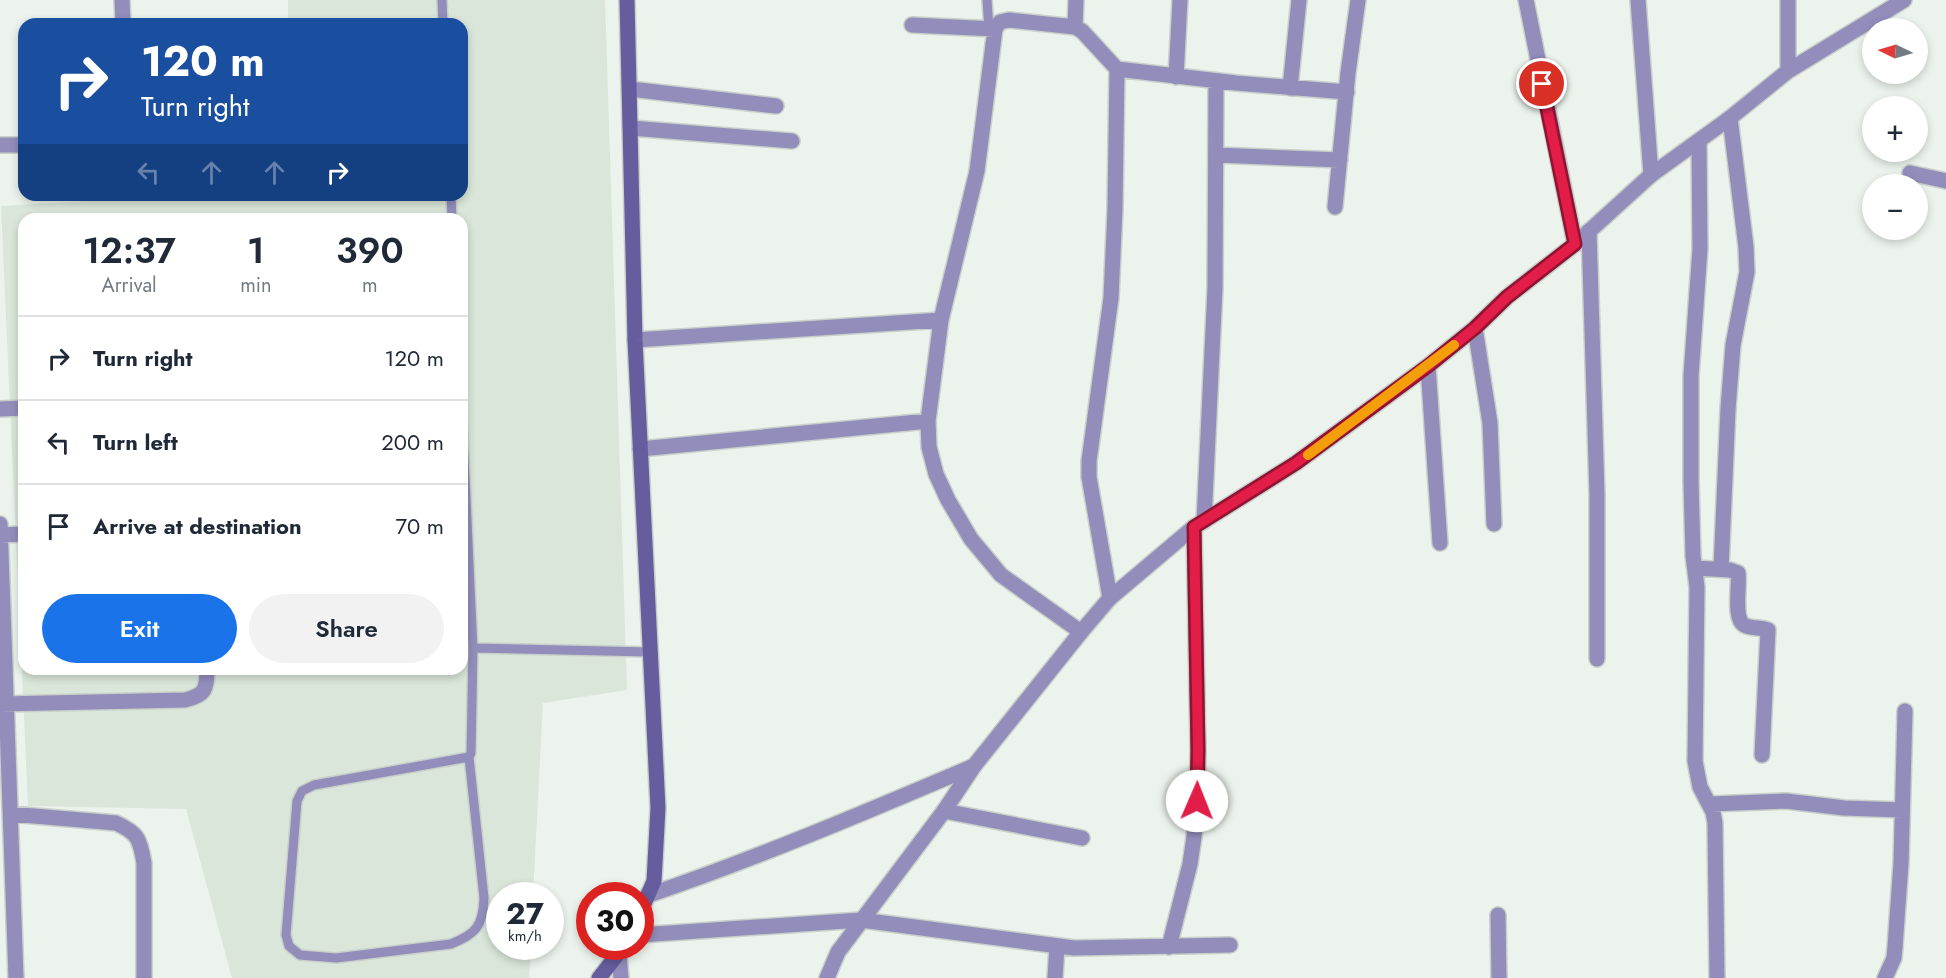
<!DOCTYPE html>
<meta charset="utf-8">
<style>
body{margin:0;font-family:Jost,sans-serif;background:#f2f2f3;color:#1f2937;height:100vh;display:flex;flex-direction:column;font-size:22px;white-space:nowrap}
*{box-sizing:border-box;margin:0}
p{font-size:20px;color:#747a83}
.icon{flex:none;width:33px;height:33px;fill:none;stroke:currentColor;stroke-width:2;stroke-linecap:round;stroke-linejoin:round}
.map{position:relative;flex:1;overflow:hidden}
.drawer{position:absolute;left:18px;top:213px;width:450px;height:462px;display:flex;flex-direction:column;background:#fff;border-radius:18px;box-shadow:0 3px 9px #0003}
.drawer>*{flex:none}
.guide{position:absolute;left:18px;top:18px;width:450px;height:183px;border-radius:18px;box-shadow:0 3px 9px #0003;background:#1a4fa0;color:#fff;overflow:hidden}
.needle{width:39px;rotate:275deg}
.fabs{position:absolute;left:1862px;top:18px;display:grid;gap:12px}
.fabs a{display:grid;place-items:center;width:66px;height:66px;border-radius:50%;background:#fff;box-shadow:0 3px 9px #0003;font-size:30px}
.speed{position:absolute;left:486px;top:882px;display:flex;gap:12px;font-size:30px;font-weight:700;text-align:center}
.speed>*{display:grid;place-content:center;width:78px;height:78px;border-radius:50%;background:#fff;box-shadow:0 3px 9px #0003;line-height:1}
.speed small{font-size:15px;font-weight:400}
.speed .limit{border:9px solid #d22;background:#fff;color:#111}
.pin{position:absolute;display:grid;place-items:center;width:51px;height:51px;color:#fff;margin:-26px;border:3px solid #fff;border-radius:50%;box-shadow:0 2px 6px #0007}
.me{position:absolute;width:66px;margin:-33px;rotate:1deg;stroke-linejoin:round;filter:drop-shadow(0 0 4px #0008)}
.turn{display:flex;align-items:center;gap:21px;height:126px;padding:0 24px;font-size:27px}
.turn .icon{width:78px;height:78px;stroke-width:2.5}
.turn b{display:block;font-size:42px;line-height:51px}
.lanes{display:flex;align-items:center;height:57px;padding:0 24px;background:#0003;justify-content:center;gap:30px;direction:ltr}
.lanes .off{opacity:.35}
.eta{display:flex;justify-content:space-evenly;align-items:center;height:102px;text-align:center}
.eta b{font-size:36px;font-weight:600;line-height:42px}
.cta{display:flex;gap:12px;margin-top:auto;padding:12px 24px}
.cta a{flex:1;height:69px;border-radius:36px;background:#1a73e8;color:#fff;font-size:24px;font-weight:600;line-height:69px;text-align:center}
.cta a+a{background:#f2f2f3;color:#1f2937}
ul{padding:0;list-style:none}
li{display:flex;align-items:center;gap:18px;height:84px;padding:0 24px;border-top:2px solid #e0e1e3}
li div{flex:1}
li b{display:block;font-size:22px}
li em{font-style:normal}
.map>svg:first-child{display:block}
.built{fill:#dae6da;fill-rule:evenodd}
.lines{fill:none;stroke-linecap:round;stroke-linejoin:round}
.service-casing{stroke:#c9cfc9;stroke-width:12}
.minor-casing{stroke:#c9cfc9;stroke-width:18}
.tertiary-casing{stroke:#c9cfc9;stroke-width:18}
.secondary-casing{stroke:#c9cfc9;stroke-width:18}
.service{stroke:#928dbb;stroke-width:9}
.minor{stroke:#928dbb;stroke-width:15}
.tertiary{stroke:#928dbb;stroke-width:15}
.secondary{stroke:#665d9e;stroke-width:15}
.route-casing{stroke:#92132f;stroke-width:15}
.route{stroke:#e11d48;stroke-width:10}
.slow{stroke:#f59e0b;stroke-width:10}
</style>
<div class="map">
<svg width="1946" height="978" viewBox="0 0 1946 978">
<rect width="100%" height="100%" fill="#ecf3ec"/>
<!-- built -->
<path class="built" d="M288,0H605L627,690L543,703L533,895L500,896V946L531,947L529,978H232L186,809L28,806L1,206L190,195H462V24H288ZM24,219H462V669H24Z"/>
<g class="lines">
<defs>
<path id="service" d="M442,0L443,24
M987,0L989,29
M451,195L452,219
M462,415L473,648L471,753L469,757L314,785L302,791L297,801L286,935L289,946L300,955L336,958L451,944C476,934 483,926 484,898L469,757
M473,648L649,652"/>
<path id="minor" d="M122,0L123,24
M1526,0L1575,244
M1638,0L1651,175
M1788,0V71
M912,25L995,29
M1075,27L1076,0
M1117,69L1236,83L1347,92
M1176,77L1180,0
M1290,88L1299,0
M630,89L776,106
M631,128L792,141
M1699,142L1700,249L1691,376V481L1693,556L1697,587L1695,761L1700,787L1713,812L1715,823L1717,978
M0,145H24
M1216,155L1340,160
M1910,173L1946,181
M1335,207L1348,73L1358,0
M1589,231L1597,494V659
M1475,328L1490,423L1494,524
M635,340L941,320
M1428,366L1440,543
M0,409L24,408
M640,449L928,421
M1204,521L1215,288L1216,81
M0,524L16,978
M0,535L24,534
M1695,568L1730,570L1738,573C1740,585 1733,618 1744,625C1751,629 1761,627 1768,630L1762,755
M1721,569L1728,409L1733,345L1747,272L1746,247L1730,118
M1081,632L1001,575L971,539L948,500L936,474L929,447L928,421L941,320L977,171L995,29L1000,22L1009,20L1075,27L1082,31L1117,69L1115,209L1111,298L1089,461V477L1110,598
M0,704L185,700C205,695 207,690 207,669
M1710,804L1786,801L1844,808L1902,810
M944,811L1082,838
M11,814L116,823C138,833 140,839 144,863V978
M649,895C760,857 866,812 974,766
M1498,915L1499,978
M640,935L861,920L1074,948L1230,945
M1169,947L1190,864L1194,837L1197,801L1198,750L1194,527
M1055,978L1057,946
M1885,978L1894,958L1895,947L1901,863L1905,711"/>
<path id="tertiary" d="M619,954L621,978
M827,978L838,952L944,811L974,766L1081,632L1110,598L1194,527L1296,463L1428,366L1475,328L1507,297L1575,244L1651,175L1730,118L1788,71L1904,0"/>
<path id="secondary" d="M627,0L635,340L658,808L654,881L640,913
M599,978L624,946"/>
</defs>
<!-- service casing -->
<use href="#service" class="service-casing"/>
<!-- minor casing -->
<use href="#minor" class="minor-casing"/>
<!-- tertiary casing -->
<use href="#tertiary" class="tertiary-casing"/>
<!-- secondary casing -->
<use href="#secondary" class="secondary-casing"/>
<!-- service -->
<use href="#service" class="service"/>
<!-- minor -->
<use href="#minor" class="minor"/>
<!-- tertiary -->
<use href="#tertiary" class="tertiary"/>
<!-- secondary -->
<use href="#secondary" class="secondary"/>
</g>
<g class="lines">
<defs>
<path id="route" d="M1197,801L1198,750L1194,527L1296,463L1428,366L1475,328L1507,297L1575,244L1542,84"/>
</defs>
<!-- route casing -->
<use href="#route" class="route-casing"/>
<!-- route -->
<use href="#route" class="route"/>
<!-- slow -->
<path class="slow" d="M1308,455L1454,345"/>
</g>
</svg>
<div class="fabs">
<a><svg class="needle" viewBox="-14 -14 28 28"><path d="M0-13l5 13h-10z" fill="#e53935"/><path d="M0 13l5-13h-10z" fill="#747a83"/></svg></a>
<a>+</a>
<a>−</a>
</div>
<div class="speed"><div>27<small>km/h</small></div><div class="limit">30</div></div>
<div class="pin" style="left:1542px;top:84px;background:#d93025"><svg class="icon" aria-label="arrive" viewBox="0 0 24 24"><path d="M6 21V4h12l-3 4 3 4H6"/></svg></div>
<svg class="me" style="left:1197px;top:801px" viewBox="-20 -20 40 40"><circle r="19" fill="#fff"/><path d="M0-13L10 11 0 6-10 11z" fill="#e11d48"/></svg>
<div class="guide">
<div class="turn"><svg class="icon" aria-label="right" viewBox="0 0 24 24"><path d="M7 20v-9h11M14 6l5 5-5 5"/></svg><div><b>120 m</b>Turn right</div></div>
<div class="lanes"><svg class="icon off" aria-label="left" viewBox="0 0 24 24"><path d="M17 20v-9H6M10 6l-5 5 5 5"/></svg><svg class="icon off" aria-label="ahead" viewBox="0 0 24 24"><path d="M12 20V5M6 11l6-6 6 6"/></svg><svg class="icon off" aria-label="ahead" viewBox="0 0 24 24"><path d="M12 20V5M6 11l6-6 6 6"/></svg><svg class="icon" aria-label="right" viewBox="0 0 24 24"><path d="M7 20v-9h11M14 6l5 5-5 5"/></svg></div>
</div>
<section class="drawer">
<div class="eta">
<div><b>12:37</b><p>Arrival</p></div>
<div><b>1</b><p>min</p></div>
<div><b>390</b><p>m</p></div>
</div>
<ul>
<li><svg class="icon" aria-label="right" viewBox="0 0 24 24"><path d="M7 20v-9h11M14 6l5 5-5 5"/></svg><div><b>Turn right</b></div><em>120 m</em></li>
<li><svg class="icon" aria-label="left" viewBox="0 0 24 24"><path d="M17 20v-9H6M10 6l-5 5 5 5"/></svg><div><b>Turn left</b></div><em>200 m</em></li>
<li><svg class="icon" aria-label="arrive" viewBox="0 0 24 24"><path d="M6 21V4h12l-3 4 3 4H6"/></svg><div><b>Arrive at destination</b></div><em>70 m</em></li>
</ul>
<div class="cta"><a>Exit</a><a>Share</a></div>
</section>
</div>
